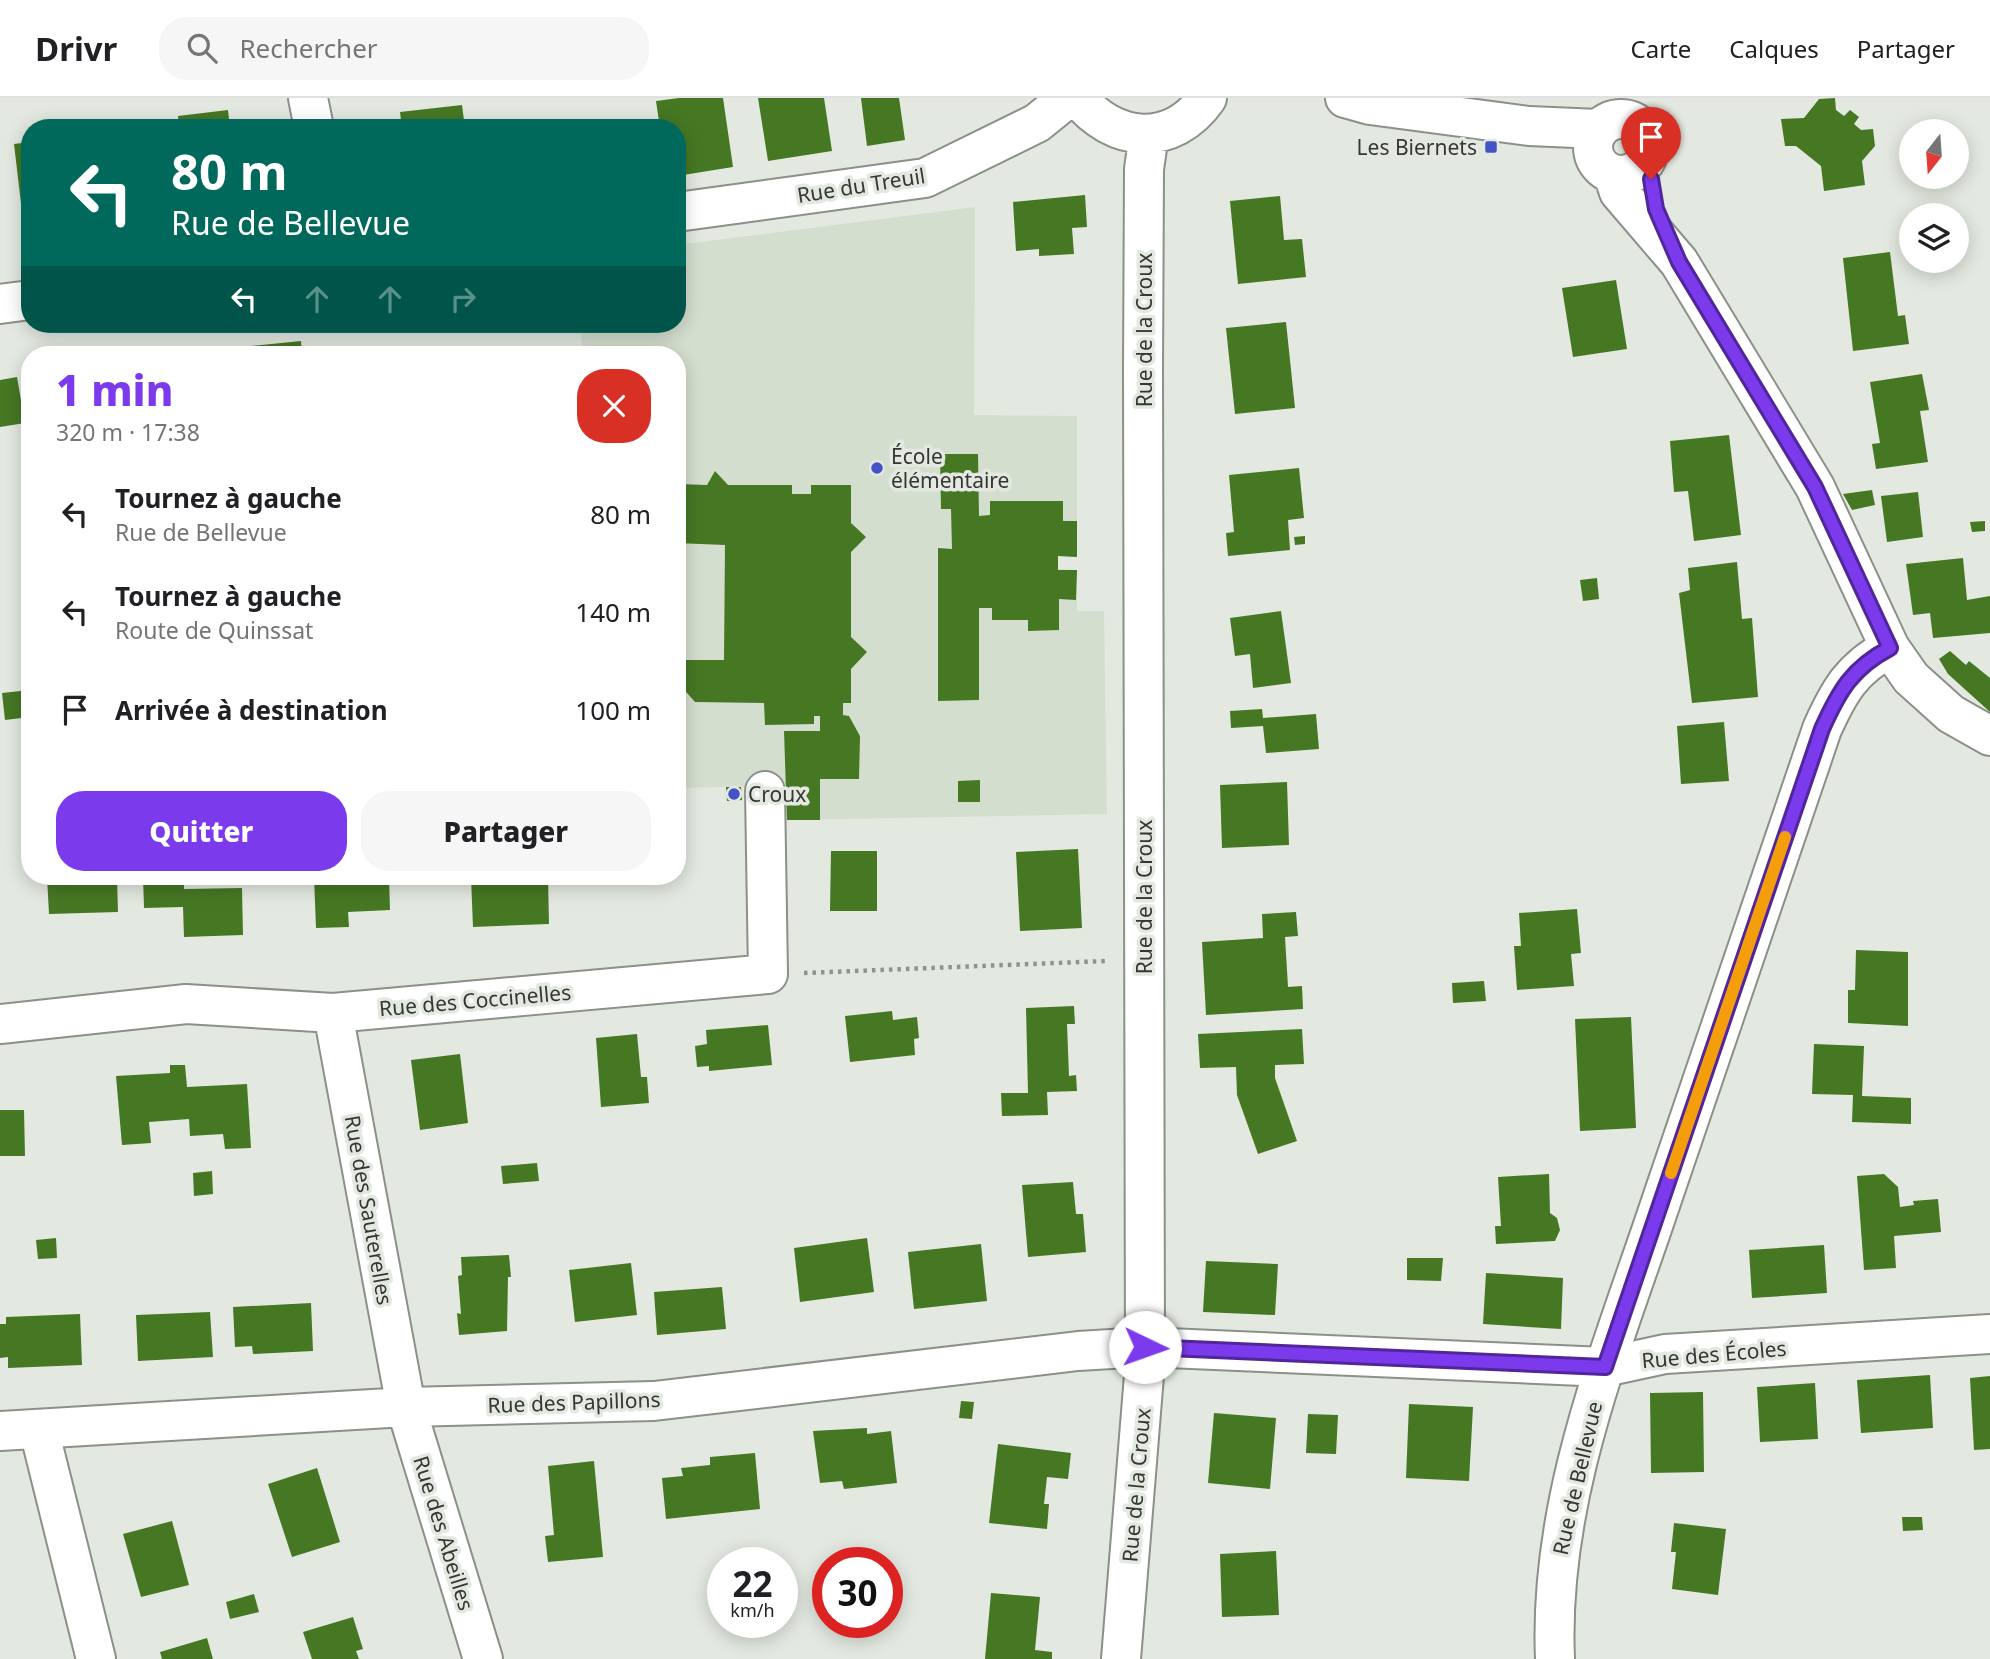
<!DOCTYPE html>
<html lang="fr">
<meta charset="utf-8">
<style>
body{margin:0;font-family:"Noto Sans",sans-serif;background:#f6f6f6;color:#202124;height:100vh;display:flex;flex-direction:column;font-size:26px;white-space:nowrap}
*{box-sizing:border-box;margin:0}
p{font-size:23px;color:#757577}
.icon{flex:none;width:38px;height:38px;fill:none;stroke:currentColor;stroke-width:2;stroke-linecap:round;stroke-linejoin:round}
.map{position:relative;flex:1;overflow:hidden}
.sheet{position:absolute;left:21px;top:248px;width:665px;height:539px;display:flex;flex-direction:column;background:#fff;border-radius:28px;box-shadow:0 4px 18px #0003}
.sheet>*{flex:none}
.hud{position:absolute;left:21px;top:21px;width:665px;height:214px;border-radius:28px;box-shadow:0 4px 18px #0003;background:#00695c;color:#fff;overflow:hidden}
.needle{width:46px;rotate:197deg}
.buttons{position:absolute;left:1899px;top:21px;display:grid;gap:14px}
.buttons a{display:grid;place-items:center;width:70px;height:70px;border-radius:50%;background:#fff;box-shadow:0 4px 18px #0003;font-size:35px}
.speed{position:absolute;left:707px;top:1449px;display:flex;gap:14px;font-size:35px;font-weight:700;text-align:center}
.speed>*{display:grid;place-content:center;width:91px;height:91px;border-radius:50%;background:#fff;box-shadow:0 4px 18px #0003;line-height:1}
.speed small{font-size:18px;font-weight:400}
.speed .limit{border:10px solid #d22;background:#fff;color:#111}
.pin{position:absolute;display:grid;place-items:center;width:60px;height:60px;color:#fff;margin:-72px -30px;border-radius:50% 50% 50% 0;rotate:-45deg;box-shadow:0 0 7px #0007}
.pin .icon{rotate:45deg}
.me{position:absolute;width:77px;margin:-38px;rotate:93deg;stroke-linejoin:round;filter:drop-shadow(0 0 5px #0008)}
.turn{display:flex;align-items:center;gap:24px;height:147px;padding:0 35px;font-size:32px}
.turn .icon{width:91px;height:91px;stroke-width:2.5}
.turn b{display:block;font-size:49px;line-height:60px}
.lanes{display:flex;align-items:center;height:66px;padding:0 35px;background:#0003;justify-content:center;gap:35px;direction:ltr}
.lanes .off{opacity:.35}
.round{display:grid;place-items:center;flex:none;width:74px;height:74px;border-radius:28px;background:#f6f6f6}
.overview{display:flex;align-items:center;justify-content:space-between;height:119px;padding:0 35px}
h1{font-size:42px;font-weight:800;line-height:52px;color:#7c3aed}
.button{display:flex;gap:14px;margin-top:auto;padding:14px 35px}
.button a{flex:1;height:80px;border-radius:28px;background:#7c3aed;color:#fff;font-size:28px;font-weight:800;line-height:80px;text-align:center}
.button a+a{background:#f6f6f6;color:#202124}
ul{padding:0;list-style:none}
li{display:flex;align-items:center;gap:21px;height:98px;padding:0 35px}
li div{flex:1}
li b{display:block;font-size:26px}
li em{font-style:normal}
header{display:flex;align-items:center;gap:42px;box-sizing:border-box;height:98px;padding:0 35px;background:#fff;border-bottom:2px solid #e0e0e0}
header strong{font-size:33px}
nav{display:flex;gap:38px;margin-inline-start:auto;font-size:24px}
.search{width:490px;height:63px;background:#f6f6f6;display:flex;align-items:center;gap:18px;box-sizing:border-box;padding:0 24px;border-radius:28px;color:#757577;font-size:26px}
.map>svg:first-child{display:block}
.built{fill:#d4decf}
.building{fill:#467824}
.lines{fill:none;stroke-linecap:round;stroke-linejoin:round}
.minor-casing{stroke:#8b9088;stroke-width:42}
.path{stroke:#8f938d;stroke-width:4.5;stroke-dasharray:3.5 5;stroke-linecap:butt}
.minor{stroke:#fff;stroke-width:38}
.route-casing{stroke:#51269a;stroke-width:18}
.route{stroke:#7c3aed;stroke-width:12}
.slow{stroke:#f59e0b;stroke-width:12}
.poi-dot{fill:#4352c7;stroke:#e3e9e0;stroke-width:2.5}
.labels{text-anchor:middle;dominant-baseline:central;stroke-width:7;stroke-linejoin:round;paint-order:stroke}
.poi-label{font-size:21px;fill:#353734;stroke:#e3e9e0;text-anchor:start}
.street-label{font-size:21px;fill:#353734;stroke:#e3e9e0}
</style>
<header>
<strong>Drivr</strong>
<div class="search"><svg class="icon" aria-label="search" viewBox="0 0 24 24"><circle cx="10" cy="10" r="6"/><path d="M15 15l6 6"/></svg>Rechercher</div>
<nav><a>Carte</a><a>Calques</a><a>Partager</a></nav>
</header>
<div class="map">
<svg width="1990" height="1561" viewBox="0 0 1990 1561">
<rect width="100%" height="100%" fill="#e3e9e0"/>
<!-- built -->
<path class="built" d="M975,109L974,317L1077,318V459L1058,458V471L1077,472V513H1104L1107,716L787,722L784,688L677,690V257H583L580,226H677V147Z"/>
<!-- building -->
<path class="building" d="M679,0H723L733,69L677,78V30H660L656,3Z
M758,0H824L832,53L768,63Z
M861,0H899L905,42L867,48Z
M1835,0L1836,12L1844,18L1850,12L1859,19L1854,26L1861,32L1873,31L1875,48L1862,63L1865,87L1824,93L1821,68L1796,48H1785L1781,21L1804,20L1819,1Z
M462,7L465,30H402L400,14Z
M228,12L230,30H179L178,18Z
M30,44V130L24,131L14,46Z
M1085,97L1087,129L1072,130L1074,156L1039,158V151L1016,153L1013,104Z
M1280,98L1284,142L1302,141L1306,179L1238,186L1230,103Z
M1890,154L1898,218L1905,217L1909,246L1853,253L1843,160Z
M1616,182L1627,251L1573,259L1562,190Z
M1286,224L1295,310L1235,316L1226,230Z
M301,243L302,257H233L232,250Z
M1922,276L1929,312L1920,313L1928,364L1876,371L1872,346L1880,345L1870,284Z
M17,279L25,325L0,329V282Z
M1729,337L1741,437L1694,443L1688,393L1674,394L1670,343Z
M940,356H978L979,418L990,417V403H1063V423H1077V459L1058,458V472H1077L1076,502L1059,501V532L1028,533V522H992V510H979V602L938,603V450L952,451L951,411H941Z
M1299,370L1304,420L1288,422L1290,452L1228,458L1226,435L1234,434L1229,377Z
M715,373L728,387H792V396H811V387H851V425L866,439L851,454V539L867,554L851,571V605H843V617L849,618L860,638L859,681H820V722H787L784,633H820V618H814V626L765,627L764,605L695,604L681,588V562H724L725,447L677,445V386L707,387Z
M1872,392L1875,407L1852,412L1843,396Z
M1918,394L1923,439L1887,444L1881,398Z
M1985,423V433L1972,434L1970,424Z
M1305,438V446L1295,447L1294,439Z
M1963,460L1967,502L1990,498V535L1933,540L1930,515L1913,517L1906,466Z
M1737,464L1742,521L1752,520L1758,599L1692,605L1679,495L1690,492L1688,470Z
M1597,480L1599,501L1583,503L1580,482Z
M1281,513L1291,585L1253,590L1250,556L1235,558L1230,520Z
M1950,553L1966,567L1969,563L1990,580V614L1948,576L1939,561Z
M30,592V619L5,622L2,595Z
M1262,611L1263,620L1316,616L1319,651L1266,655L1263,628L1231,630L1230,613Z
M1724,624L1729,683L1681,686L1677,628Z
M980,682V704H958V683Z
M1287,684L1289,747L1222,750L1220,687Z
M726,689H741L742,702L727,703Z
M1078,751L1082,830L1020,833L1016,754Z
M831,753H877V813H830Z
M47,779H117L118,814L49,816Z
M143,779H184V791L242,790L243,837L184,839L183,809L144,810Z
M314,779H389L390,812L348,814L349,829L316,830Z
M471,779H548L549,826L473,829Z
M1577,811L1581,855L1571,856L1574,888L1517,892L1514,848H1521L1519,815Z
M1296,814L1298,838L1285,839L1288,889L1302,888L1303,911L1206,917L1202,844L1263,840L1262,816Z
M1856,852L1908,854V928L1848,925V892H1855Z
M1484,883L1486,903L1453,905L1452,885Z
M1074,908L1075,926H1067L1069,978L1076,977L1077,993L1047,994L1048,1017L1002,1018L1001,995H1028L1026,910Z
M892,913L893,922L917,919L919,940L914,941L915,957L850,964L845,918Z
M1631,919L1636,1030L1580,1033L1575,921Z
M768,927L772,967L709,973V968L697,969L695,948L707,946L706,932Z
M1302,931L1304,966L1275,967V980L1297,1043L1258,1056L1237,997L1236,969L1200,970L1198,936Z
M637,936L641,979H647L649,1005L601,1009L596,940Z
M1814,946L1864,948L1862,998L1911,1000V1026L1852,1024L1853,997L1812,996Z
M460,956L468,1025L420,1032L411,962Z
M170,967H185L187,989L247,986L251,1050L225,1051L223,1036L190,1038L189,1021L149,1024L151,1045L122,1047L116,978L170,975Z
M0,1012H24L25,1058H0Z
M537,1065L539,1083L503,1086L501,1068Z
M212,1073L213,1096L194,1098L193,1075Z
M1549,1076L1550,1115L1557,1120L1560,1132L1555,1143L1496,1146L1495,1128H1501L1498,1079Z
M1884,1076L1898,1089L1900,1109L1914,1107L1913,1103L1938,1101L1941,1134L1894,1138L1896,1170L1864,1172L1857,1078Z
M1073,1084L1076,1116H1083L1086,1154L1028,1159L1022,1087Z
M56,1140L57,1160L38,1161L36,1142Z
M867,1140L874,1194L800,1204L794,1150Z
M981,1146L987,1203L914,1211L908,1154Z
M1824,1147L1827,1195L1752,1200L1749,1152Z
M509,1157L511,1179H508L507,1233L459,1237L457,1215L461,1216L458,1178L462,1177L461,1159Z
M1407,1160H1443L1441,1183L1407,1182Z
M1206,1163L1278,1166L1275,1217L1203,1214Z
M631,1165L637,1217L575,1224L569,1172Z
M1486,1175L1563,1180L1561,1231L1483,1226Z
M722,1189L726,1231L657,1237L654,1194Z
M311,1205L313,1253L253,1256L252,1248L235,1249L233,1209Z
M210,1214L213,1259L138,1263L136,1217Z
M80,1216L82,1267L8,1270V1259L0,1260V1226H6V1219Z
M1930,1277L1933,1330L1861,1335L1857,1282Z
M1990,1278V1351L1974,1352L1970,1280Z
M1815,1285L1818,1341L1760,1344L1757,1289Z
M1703,1294L1704,1374L1651,1375L1650,1295Z
M961,1303L974,1304L972,1321L959,1320Z
M1409,1306L1473,1309L1469,1383L1406,1380Z
M1214,1315L1276,1320L1270,1391L1208,1385Z
M1308,1316L1338,1317L1336,1356L1306,1355Z
M867,1330V1336L891,1333L897,1385L844,1391L842,1383L820,1385L813,1333Z
M998,1346L1071,1355L1068,1381L1047,1379L1044,1406H1049L1047,1431L989,1425Z
M755,1355L760,1411L666,1421L662,1380L683,1378L681,1370L710,1367V1359Z
M594,1363L603,1459L548,1464L545,1438L554,1437L548,1368Z
M317,1370L340,1444L292,1459L268,1386Z
M1902,1419H1922L1923,1432L1903,1433Z
M172,1423L189,1487L141,1499L123,1436Z
M1674,1425L1726,1431L1718,1497L1672,1491L1676,1454H1671Z
M1276,1453L1279,1517L1222,1519L1220,1456Z
M991,1495L1040,1499L1035,1552L1052,1554V1561H985Z
M254,1496L259,1514L230,1521L226,1504Z
M353,1519L363,1551L356,1553L359,1561H312L303,1534Z
M207,1540L213,1561H162L160,1554Z"/>
<g class="lines">
<defs>
<path id="minor" d="M308,0L314,30
M1078,0C1114,45 1172,50 1207,0
M1345,0L1370,7L1529,28L1599,31
M1593 49a28 28 0 1 1 56 0a28 28 0 1 1-56 0Z
M1613,76L1619,94L1679,164L1815,389L1890,550L1911,580L1951,616L1990,638
M677,114L925,80L1037,25L1068,0
M0,206L30,202
M333,915L406,1309L483,1561
M0,926L186,906L333,915L768,876L765,693
M39,1332L96,1561
M0,1333L406,1309L654,1303L1078,1253L1145,1249L1605,1269L1665,1256L1990,1236
M1121,1561L1145,1265L1143,271L1144,71L1149,36
M1555,1561C1548,1400 1612,1251 1662,1101C1716,945 1769,788 1822,631C1839,593 1852,570 1890,550"/>
</defs>
<!-- minor casing -->
<use href="#minor" class="minor-casing"/>
<!-- path -->
<path class="path" d="M804,875L1106,863"/>
<!-- minor -->
<use href="#minor" class="minor"/>
</g>
<g class="lines">
<defs>
<path id="route" d="M1145,1249L1605,1269L1822,631C1839,593 1852,570 1890,550L1815,389L1679,164L1656,111L1651,81"/>
</defs>
<!-- route casing -->
<use href="#route" class="route-casing"/>
<!-- route -->
<use href="#route" class="route"/>
<!-- slow -->
<path class="slow" d="M1671,1075L1785,739"/>
</g>
<!-- markers -->
<g class="poi-dot">
<rect x="1484" y="42" width="14" height="14" rx="3.5"/>
<circle cx="877" cy="370" r="7"/>
<circle cx="734" cy="696" r="7"/>
</g>
<g class="labels">
<!-- poi labels -->
<g class="poi-label">
<text x="1477" y="49" text-anchor="end">Les Biernets</text>
<text x="891" y="358">École<tspan x="891" dy="24">élémentaire</tspan></text>
<text x="748" y="696">Croux</text>
</g>
<!-- street labels -->
<g class="street-label">
<text transform="translate(861 87) rotate(-9)">Rue du Treuil</text>
<text transform="translate(1144 232) rotate(-90)">Rue de la Croux</text>
<text transform="translate(1144 799) rotate(-90)">Rue de la Croux</text>
<text transform="translate(475 902) rotate(-5)">Rue des Coccinelles</text>
<text transform="translate(369 1112) rotate(80)">Rue des Sauterelles</text>
<text transform="translate(1714 1256) rotate(-5)">Rue des Écoles</text>
<text transform="translate(574 1304) rotate(-2)">Rue des Papillons</text>
<text transform="translate(1577 1380) rotate(-77)">Rue de Bellevue</text>
<text transform="translate(1136 1387) rotate(-85)">Rue de la Croux</text>
<text transform="translate(444 1435) rotate(73)">Rue des Abeilles</text>
</g>
</g>
</svg>
<div class="buttons">
<a><svg class="needle" viewBox="-14 -14 28 28"><path d="M0-13l5 13h-10z" fill="#e53935"/><path d="M0 13l5-13h-10z" fill="#757577"/></svg></a>
<a><svg class="icon" aria-label="layers" viewBox="0 0 24 24"><path d="M12 4l9 5-9 5-9-5zM3 14l9 5 9-5"/></svg></a>
</div>
<div class="speed"><div>22<small>km/h</small></div><div class="limit">30</div></div>
<div class="pin" style="left:1651px;top:81px;background:#d93025"><svg class="icon" aria-label="arrive" viewBox="0 0 24 24"><path d="M6 21V4h12l-3 4 3 4H6"/></svg></div>
<svg class="me" style="left:1145px;top:1249px" viewBox="-20 -20 40 40"><circle r="19" fill="#fff"/><path d="M0-13L10 11 0 6-10 11z" fill="#7c3aed"/></svg>
<div class="hud">
<div class="turn"><svg class="icon" aria-label="left" viewBox="0 0 24 24"><path d="M17 20v-9H6M10 6l-5 5 5 5"/></svg><div><b>80 m</b>Rue de Bellevue</div></div>
<div class="lanes"><svg class="icon" aria-label="left" viewBox="0 0 24 24"><path d="M17 20v-9H6M10 6l-5 5 5 5"/></svg><svg class="icon off" aria-label="ahead" viewBox="0 0 24 24"><path d="M12 20V5M6 11l6-6 6 6"/></svg><svg class="icon off" aria-label="ahead" viewBox="0 0 24 24"><path d="M12 20V5M6 11l6-6 6 6"/></svg><svg class="icon off" aria-label="right" viewBox="0 0 24 24"><path d="M7 20v-9h11M14 6l5 5-5 5"/></svg></div>
</div>
<section class="sheet">
<div class="overview"><div><h1>1 min</h1><p>320 m · 17:38</p></div><a class="round" style="background:#d93025;color:#fff"><svg class="icon" aria-label="close" viewBox="0 0 24 24"><path d="M6 6l12 12M18 6L6 18"/></svg></a></div>
<ul>
<li><svg class="icon" aria-label="left" viewBox="0 0 24 24"><path d="M17 20v-9H6M10 6l-5 5 5 5"/></svg><div><b>Tournez à gauche</b><p>Rue de Bellevue</p></div><em>80 m</em></li>
<li><svg class="icon" aria-label="left" viewBox="0 0 24 24"><path d="M17 20v-9H6M10 6l-5 5 5 5"/></svg><div><b>Tournez à gauche</b><p>Route de Quinssat</p></div><em>140 m</em></li>
<li><svg class="icon" aria-label="arrive" viewBox="0 0 24 24"><path d="M6 21V4h12l-3 4 3 4H6"/></svg><div><b>Arrivée à destination</b></div><em>100 m</em></li>
</ul>
<div class="button"><a>Quitter</a><a>Partager</a></div>
</section>
</div>
